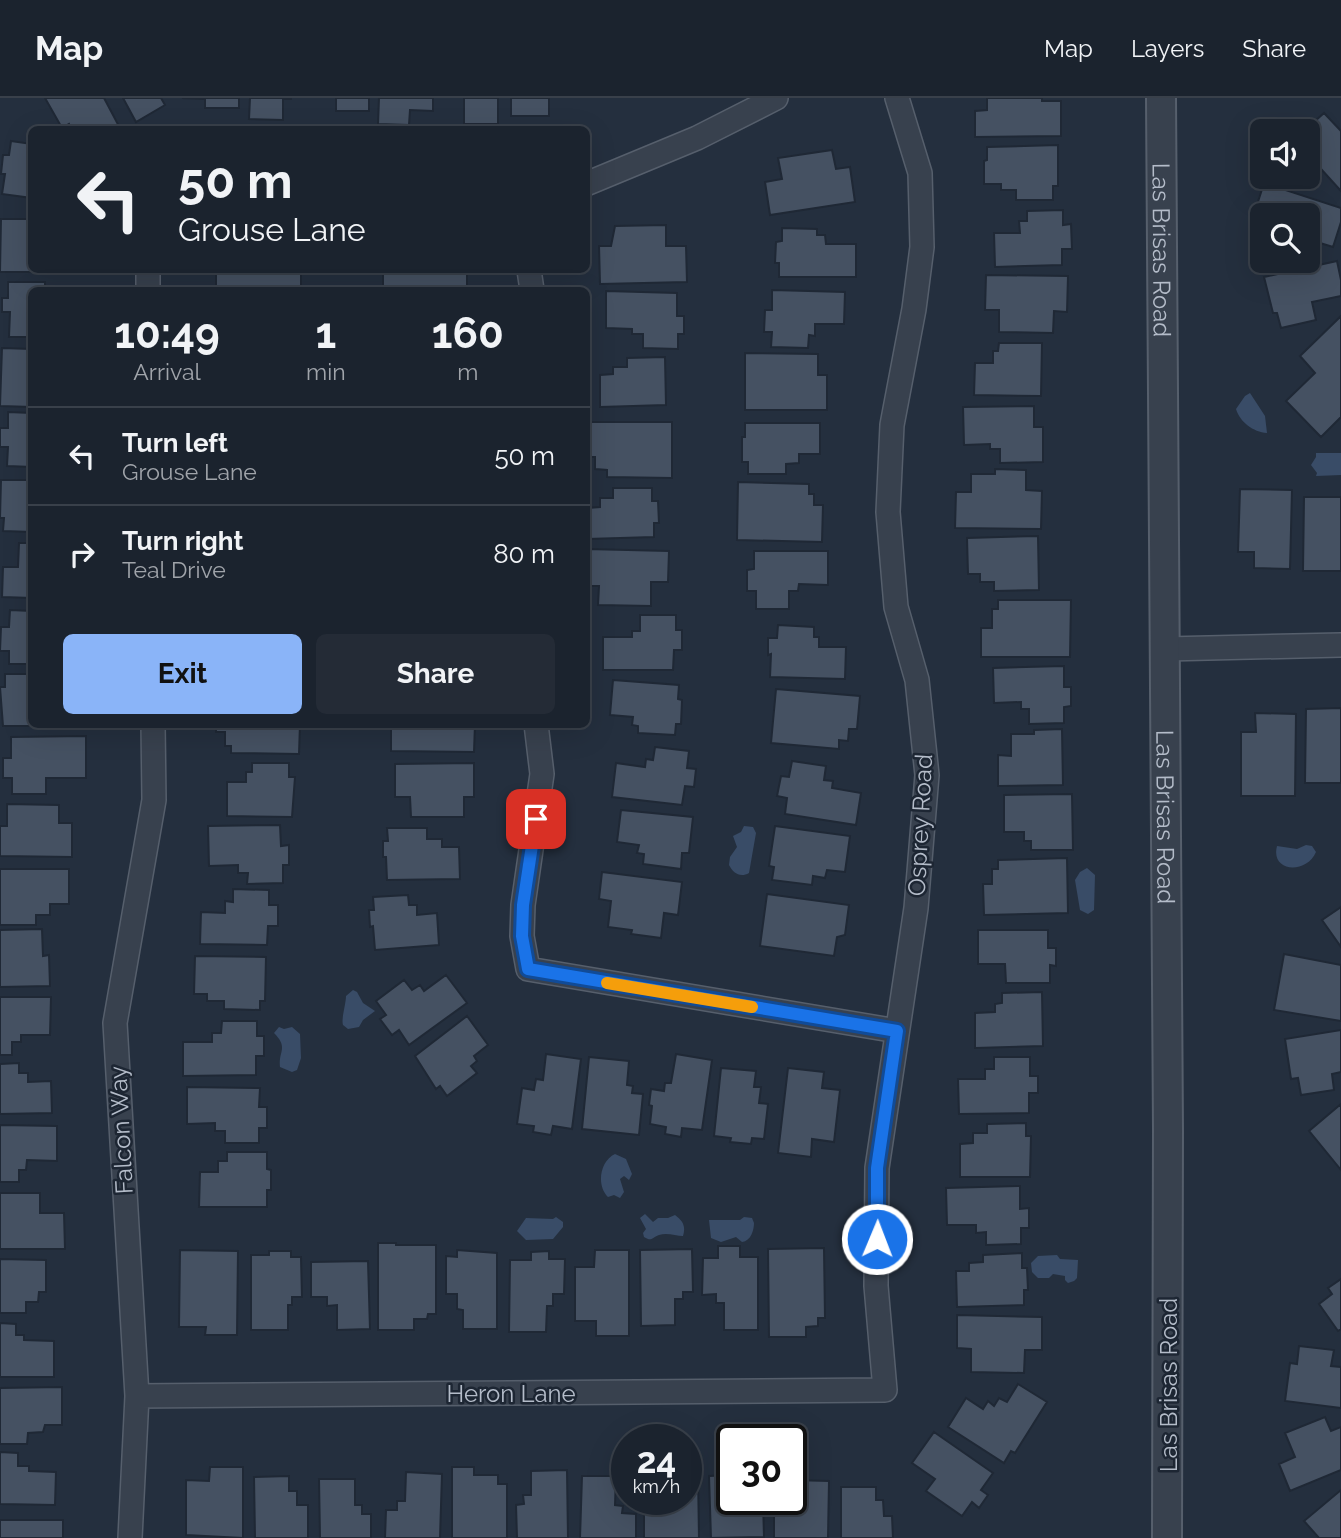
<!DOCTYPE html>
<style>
body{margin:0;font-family:Raleway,sans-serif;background:#242b36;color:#f1f3f6;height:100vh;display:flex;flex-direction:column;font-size:26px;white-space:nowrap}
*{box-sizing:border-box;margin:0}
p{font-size:23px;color:#a0a4aa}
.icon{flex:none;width:38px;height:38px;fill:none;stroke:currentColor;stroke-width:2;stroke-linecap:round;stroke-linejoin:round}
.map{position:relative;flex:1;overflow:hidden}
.side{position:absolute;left:28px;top:189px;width:562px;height:441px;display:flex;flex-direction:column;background:#1b232e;border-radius:10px;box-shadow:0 7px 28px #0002,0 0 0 2px #39404a}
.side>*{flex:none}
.top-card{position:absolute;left:28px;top:28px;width:562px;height:147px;border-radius:10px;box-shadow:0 7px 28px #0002,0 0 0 2px #39404a;background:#1b232e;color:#f1f3f6;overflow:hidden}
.tools{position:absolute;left:1250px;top:21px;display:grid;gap:14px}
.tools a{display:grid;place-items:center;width:70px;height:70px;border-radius:10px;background:#1b232e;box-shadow:0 7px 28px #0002,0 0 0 2px #39404a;font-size:35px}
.speed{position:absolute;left:611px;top:1326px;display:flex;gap:14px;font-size:35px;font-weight:700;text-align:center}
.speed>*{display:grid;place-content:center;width:91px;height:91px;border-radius:50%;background:#1b232e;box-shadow:0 7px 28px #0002,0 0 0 2px #39404a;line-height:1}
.speed small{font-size:18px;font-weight:400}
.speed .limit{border:4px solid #111;border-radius:10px;background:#fff;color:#111}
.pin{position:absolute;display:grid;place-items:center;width:60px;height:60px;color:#fff;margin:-30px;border-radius:14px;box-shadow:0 4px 10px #0006}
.me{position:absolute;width:77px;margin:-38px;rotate:1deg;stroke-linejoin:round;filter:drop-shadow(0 0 5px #0008)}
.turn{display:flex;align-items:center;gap:24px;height:147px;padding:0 35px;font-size:32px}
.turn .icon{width:91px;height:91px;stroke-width:2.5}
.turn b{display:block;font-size:49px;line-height:60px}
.eta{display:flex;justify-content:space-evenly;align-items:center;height:119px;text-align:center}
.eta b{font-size:42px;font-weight:700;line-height:49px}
.primary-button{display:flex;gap:14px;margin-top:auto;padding:14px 35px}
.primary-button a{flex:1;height:80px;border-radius:10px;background:#8ab4f8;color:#111;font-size:28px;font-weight:700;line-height:80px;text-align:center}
.primary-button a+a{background:#242b36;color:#f1f3f6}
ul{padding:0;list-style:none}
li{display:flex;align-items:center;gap:21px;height:98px;padding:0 35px;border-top:2px solid #39404a}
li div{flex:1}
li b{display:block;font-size:26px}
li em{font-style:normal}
header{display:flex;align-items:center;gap:42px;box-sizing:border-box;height:98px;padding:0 35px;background:#1b232e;border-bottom:2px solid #39404a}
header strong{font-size:33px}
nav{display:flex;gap:38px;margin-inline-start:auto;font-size:24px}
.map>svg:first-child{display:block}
.water{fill:#394c67}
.building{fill:#455162;stroke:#1f2835;stroke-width:2}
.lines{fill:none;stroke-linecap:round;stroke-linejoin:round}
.minor-casing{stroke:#565f6c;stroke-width:26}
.tertiary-casing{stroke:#565f6c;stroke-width:32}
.minor{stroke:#38414e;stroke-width:23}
.tertiary{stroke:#38414e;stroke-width:28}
.route-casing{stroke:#114b97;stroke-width:18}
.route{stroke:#1a73e8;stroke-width:12}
.slow{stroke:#f59e0b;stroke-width:12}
.labels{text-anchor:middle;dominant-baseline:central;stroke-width:5;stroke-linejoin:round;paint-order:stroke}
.street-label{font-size:24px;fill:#b4bcc9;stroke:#1d2633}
</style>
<header>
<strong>Map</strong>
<nav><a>Map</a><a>Layers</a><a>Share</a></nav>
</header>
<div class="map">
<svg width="1341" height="1440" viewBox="0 0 1341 1440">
<rect width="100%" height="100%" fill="#242f3e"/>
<!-- water -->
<path class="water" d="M1250,295L1265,318L1267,335C1253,334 1240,324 1236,311L1245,298Z
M1316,355H1341V377L1316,378L1317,375L1311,367L1316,359Z
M744,728L753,729L756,735L749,775C740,780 733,775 729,767L730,759L737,749L733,738L741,734Z
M1306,747L1312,748L1316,754C1307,776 1270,775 1277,748L1297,751Z
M1087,770L1095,777L1094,812L1088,816L1080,812L1075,782L1080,774Z
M353,892L357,894L363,905L375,913L363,922L359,929L348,931L343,927C341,921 346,906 346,898Z
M279,929L284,931L292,929L300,936L301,960L297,972L292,974L280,969C278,953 289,950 274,935Z
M615,1056L626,1061L632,1076L629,1082L624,1078L620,1081L624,1094L620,1100L614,1097L608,1099C596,1087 600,1063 615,1056Z
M645,1116L653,1124L658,1120H668L675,1117C683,1123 686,1128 683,1138C676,1138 667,1134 659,1137C651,1140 652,1144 644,1139L643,1135L646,1131L640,1120Z
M556,1119L563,1124V1129L553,1141L526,1142L517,1133L526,1120L553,1121Z
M744,1119L752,1120L754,1125C754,1132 751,1143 742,1144L736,1139L721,1144L711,1140L709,1122H740Z
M1057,1157L1060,1161L1078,1162L1077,1180L1074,1183L1068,1185L1065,1182V1178L1053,1176L1049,1180H1038L1032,1174L1031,1165L1038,1158Z"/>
<!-- building -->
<path class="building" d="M45,0H104L121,32H83L81,28L72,32L69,26L62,30Z
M123,0H161L165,7L136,24Z
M182,0H239V10H205V1Z
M250,0H291V1H283V22L249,21Z
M336,0H369V13H336Z
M379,0H433V13L410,12L409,27L378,26Z
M464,0H498V26H464Z
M511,0H549V18H511Z
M987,0H1042V3H1061V38L975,39V13L987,12Z
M1324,15L1341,33V93L1321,71L1311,80L1307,76V33H1304Z
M11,43L32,46V100L2,96L5,76H1L3,57H9Z
M1058,47V88H1053V102H1016V92H1001V86H984V63L987,62V49Z
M832,52L836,71L850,69L855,104L770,117L765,84L782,81L778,60Z
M1264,85L1341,110V124L1333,149L1307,141V117H1266L1267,113L1256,110Z
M1063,112V127L1071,126L1072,151H1062V167L995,169L994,135H1020L1019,123H1027V113Z
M1,121H32V172H73V174H0Z
M666,127V148H686L687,184L600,186L599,148H611L615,128Z
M782,130L817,131V137H825L826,146H856V179H779V165H775L776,144L782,143Z
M1337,163L1341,182V198L1312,204L1316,222L1281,230L1277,215H1273L1264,179Z
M216,172H301V192H216Z
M383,172H467V192H383Z
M986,177L1068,178L1067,214L1054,213L1053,235L999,234V212H985Z
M8,184H45V192H32V239H9L10,214H2V200H8Z
M772,192L845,194L844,226H815V238L809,237L808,250L771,249L772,234H764L765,212H772Z
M606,193L677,195V218H684V236H678V251L643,250V236H632V231L606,230Z
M1341,218V319L1321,339L1286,303L1315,275L1300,258Z
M999,245H1042L1041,298L974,297L975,265H993V253H998Z
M2,250L32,251V309L0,308Z
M745,255L818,256V277H827V312H745Z
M665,259L666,307L600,309V277L613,276V269H627V260Z
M1034,308V329H1043V364L1000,365V351H990V346L964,347L963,309Z
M8,314L32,315V369L7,368L8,349H0V330H8Z
M587,324H672V380L607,379V372L595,371V359H587Z
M745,325H820V356H799V365L786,366V376H748V364H742V339H745Z
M995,371L1026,372V392L1042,393L1041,431L955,430L956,394H971V376H995Z
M1,382H32V434L3,433L4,420H0Z
M738,384L809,386V396H814V407H823L822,444L737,442Z
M613,390H652V403H658L659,425H654V439L587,441V410L600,409V400H613Z
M1240,391L1292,392L1290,471L1254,470V454H1238Z
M1304,399H1341V473H1303Z
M1038,438L1039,492L994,493V484H980V476H968L967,440Z
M19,445H32V500L2,499L3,469H18Z
M586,451L669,453L668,484H651V508L598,507L599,488H586Z
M754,453H828V487L799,486L798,493H789V511H756V493H747V472L754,471Z
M998,502H1071L1070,559H981V530H992V511H998Z
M10,512L32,513V566H9V553H0L1,529H9Z
M640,517H676V532H682V552H674L673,572H603V539H632V533H640Z
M778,527L814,529V539H819V549H846L845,581L770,579L771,556L768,557V540H777Z
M1064,568V589H1071V608L1064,609V625L1029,626V611H1021V604L994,605L993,570Z
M5,576H32V626L77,628H3L0,589H5Z
M613,582L679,587L678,601L682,602L681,626H676L675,637L638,635V628L632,627L633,619L610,617Z
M776,591L860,598L857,631H849L848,643L839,642V651L771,645Z
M1341,610V685H1305L1306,611Z
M1255,615L1296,616L1295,698H1241V634H1256Z
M216,626H300L299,656L231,655V648H225V634H216Z
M391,626H475L474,654L391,653Z
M1062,631L1063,687L998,688V657L1011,658V636H1034V632Z
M86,638V680H46V696H12V680H3V660H11V639Z
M655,649L689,653L687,670L696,671L694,689L685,688L682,707L612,699L616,665L645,669L646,661L653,662Z
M792,663L826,668L824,682L833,683L832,690L861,695L856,727L785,716L787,700L777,698L781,678L789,679Z
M252,665H289V679H295L292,719L227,718V684H246V674H252Z
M474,665V699H464V719H411L410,699H395V666Z
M1072,696L1073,752H1031V743H1024V734H1004V697Z
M7,706L59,707V725H72V759L0,758V728H7Z
M621,712L693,719L689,755H682L681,771L643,766L644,756L637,755L639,747L617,744Z
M280,727L281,748L289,747V767H283V785L247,786L248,775H238V767L209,768L208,728Z
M775,728L850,738L845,774L827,772L825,780L813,778L812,787L772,782L774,769L769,768Z
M387,730H427V741H442V749H459L460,781L387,782L386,759H383V743H388Z
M1067,760L1068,815L984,817L983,786H992V771H998V762Z
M0,771H69V806H50V817H36V827H0Z
M602,774L682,784L678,817L664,815L661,840L631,836L632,832L608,829L611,803L599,801Z
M233,791L269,792V807H278V828H268L267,847L200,846L201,814L225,815V803L233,804Z
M767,796L849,807L845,837L837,839L834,858L760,848Z
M408,797L409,807H417V817L437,815L439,847L375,852L373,828L370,829L369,812H374L373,799Z
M1341,809V849L1322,822Z
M42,831L43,858L49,857L50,888L0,889V832Z
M978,832H1048V850H1056V868L1050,867V885H1006L1005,866H978Z
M1284,856L1341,867V923L1274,912Z
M195,858L266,859L265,903H260V912L224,911V903H207V896H194Z
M446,877L467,905L409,947L399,932L392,937L380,921L386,917L376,903L404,882L412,892L420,887L424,893Z
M1042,894L1043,948L975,950V915L995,914V906L1002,905V895Z
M0,899H51L50,937H21V944H12V957H0Z
M467,918L488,947L474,958L477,963L471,968L477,975L447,998L440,988L436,991L415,958Z
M222,923H257V938H264V958H256V977L183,978V944H212V935H221Z
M1341,932V974L1332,976L1334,992L1301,997L1298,980L1291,981L1285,941Z
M546,956L581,961L572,1031L553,1028L551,1037L533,1034L534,1028L517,1026L522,990L534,992L536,981L543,982Z
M676,956L712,962L702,1032L682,1030L681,1039L665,1036L666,1029L650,1026L652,1008L649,1007L651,991L664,993L665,985H671Z
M589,959L629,963L627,987L633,988L632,995L643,996L639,1037L582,1031Z
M994,959H1030V978H1038V995H1029V1015L959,1016L958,981H985V971H994Z
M19,965V975H28V984L51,983L52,1015L0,1016V966Z
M721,970L756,973L754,989H761L759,1005L768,1006L764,1041L752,1040L751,1046L730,1044L731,1040L714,1038Z
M788,970L824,974L822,990L840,992L834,1044L812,1041L811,1059L778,1055Z
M187,989L260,990L259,1009H267V1030H259V1045H225V1033H215V1025L187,1026Z
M1341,1006V1072L1309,1033Z
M1026,1025V1038H1031L1030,1079H960V1046L973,1045V1035H987V1026Z
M0,1027L57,1028V1063L27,1062L26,1072H19V1084H0Z
M227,1054H267V1071L271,1072V1092H267V1109H199L200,1074H218V1063H227Z
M1020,1088V1111L1029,1110V1130H1021V1146L986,1147V1134L976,1135V1127H947L946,1090Z
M0,1095H40V1115H64L65,1151H0Z
M378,1145H396V1147H436V1216H428L427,1221H414V1232H378Z
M718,1148H740V1159H758V1232H724V1205H716V1196L702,1197L703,1160H718Z
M824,1150L825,1220H818V1228L806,1229V1239H769L768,1151Z
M692,1151L693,1194H683V1201H675V1227L641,1228L640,1152Z
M180,1152L238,1153L237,1237H205L206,1229H179Z
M457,1152L497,1155V1231H463V1212L457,1211V1196H446V1158L457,1159Z
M595,1152H629V1238H596V1223H575V1169H594Z
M269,1153H291V1159H301L302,1199H292V1207H288V1232H251V1157H269Z
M549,1153V1161H565L564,1196H553V1208H547L546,1234H509L510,1162H531V1154Z
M1022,1155V1170H1027L1028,1192H1024V1207L957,1209L956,1173H969V1165L983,1164V1157Z
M0,1161L46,1162V1194H39L38,1204H26V1215H0Z
M368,1163L370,1231L337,1232V1207L327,1208V1199H311V1164Z
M1341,1181V1231L1338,1233L1319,1206L1332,1196L1328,1190Z
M957,1217L1042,1219V1252H1025L1024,1275L971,1274V1251L957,1250Z
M0,1225L16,1226V1237H24V1242L54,1243V1279H0Z
M1299,1248L1334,1252L1331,1268L1341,1269V1310L1285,1303L1290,1265L1297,1266Z
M1018,1286L1047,1304L1015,1355L1011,1353L1004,1365L948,1329L966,1300L983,1311L988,1303L994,1308L999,1300L1007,1304Z
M62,1289V1327H45L43,1334L28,1335L27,1346H0V1290Z
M1325,1319L1331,1333L1341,1329V1372L1290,1393L1279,1366L1295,1359L1285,1335Z
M934,1334L993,1375L981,1392L988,1397L979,1410L972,1404L962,1418L926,1393L935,1381L912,1365Z
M0,1354L18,1355V1368H29V1373L56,1374L55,1407L0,1406Z
M210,1369H243V1440L186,1437V1382L209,1383Z
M452,1369H474V1377H498V1386H507V1440H452Z
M567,1372L568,1440H517L516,1407L524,1406L523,1397H531V1373Z
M406,1374L442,1376L440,1440H385L386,1412H397V1403H405Z
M686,1375H698L699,1440H644V1402H686Z
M732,1377V1402L763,1403L764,1439L711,1440L709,1378Z
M289,1378V1393H297V1407H308V1440H255L254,1379Z
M582,1378H616L615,1407L623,1408L622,1415L636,1416V1440H580Z
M319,1381H355V1407H362V1416H371V1440H320Z
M793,1382L829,1383L828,1440H774V1417H787V1406H793Z
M841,1389H876V1402H883L884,1418H892L893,1440H841Z
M1341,1392V1440H1319L1304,1423Z
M0,1422H63V1440H0Z"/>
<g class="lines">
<defs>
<path id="minor" d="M586,86L697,40L776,0
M148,172V192
M529,172L532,192
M1166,551L1341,547
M536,626L542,676L523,807L522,838L528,871L897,933
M137,1298L885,1292L876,1188L877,1070L916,810L927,677L917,582L896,509L888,414L892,327L914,211L922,149L920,75L897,0
M130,1440L137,1298L115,925L154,702L153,626"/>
<g id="tertiary">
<path id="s1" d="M1161,0L1168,1033L1167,1440"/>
</g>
</defs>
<!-- minor casing -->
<use href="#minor" class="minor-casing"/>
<!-- tertiary casing -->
<use href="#tertiary" class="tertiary-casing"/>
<!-- minor -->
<use href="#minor" class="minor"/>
<!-- tertiary -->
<use href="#tertiary" class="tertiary"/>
</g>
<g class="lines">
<defs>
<path id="route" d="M536,721L523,807L522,838L528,871L897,933L877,1070V1141"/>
</defs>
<!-- route casing -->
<use href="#route" class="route-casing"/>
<!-- route -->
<use href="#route" class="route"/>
<!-- slow -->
<path class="slow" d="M607,885L752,909"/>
</g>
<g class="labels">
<!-- street labels -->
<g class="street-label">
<text stroke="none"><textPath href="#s1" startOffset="152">Las Brisas Road</textPath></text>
<text stroke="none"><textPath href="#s1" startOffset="719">Las Brisas Road</textPath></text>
<text transform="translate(920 727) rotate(-87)">Osprey Road</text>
<text transform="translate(121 1032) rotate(-93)">Falcon Way</text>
<text transform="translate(1168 1287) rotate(-90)">Las Brisas Road</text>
<text x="511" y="1295">Heron Lane</text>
</g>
</g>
</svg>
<div class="tools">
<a><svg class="icon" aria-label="sound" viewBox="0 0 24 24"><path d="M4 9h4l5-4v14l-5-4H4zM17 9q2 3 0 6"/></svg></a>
<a><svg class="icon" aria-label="search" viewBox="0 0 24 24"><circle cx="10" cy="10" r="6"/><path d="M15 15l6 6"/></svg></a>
</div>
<div class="speed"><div>24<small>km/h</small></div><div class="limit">30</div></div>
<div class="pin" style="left:536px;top:721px;background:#d93025"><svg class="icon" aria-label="arrive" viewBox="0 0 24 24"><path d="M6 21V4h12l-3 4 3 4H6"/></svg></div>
<svg class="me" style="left:877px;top:1141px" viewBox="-20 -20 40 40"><circle r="17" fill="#1a73e8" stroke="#fff" stroke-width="3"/><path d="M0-11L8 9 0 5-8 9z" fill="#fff"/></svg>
<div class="top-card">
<div class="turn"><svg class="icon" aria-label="left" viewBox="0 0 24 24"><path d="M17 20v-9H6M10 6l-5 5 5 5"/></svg><div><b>50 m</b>Grouse Lane</div></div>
</div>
<section class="side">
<div class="eta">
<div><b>10:49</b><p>Arrival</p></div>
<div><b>1</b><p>min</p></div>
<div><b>160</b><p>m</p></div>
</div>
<ul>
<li><svg class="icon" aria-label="left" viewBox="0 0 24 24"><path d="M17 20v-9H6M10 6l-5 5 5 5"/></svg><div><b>Turn left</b><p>Grouse Lane</p></div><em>50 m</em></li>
<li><svg class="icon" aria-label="right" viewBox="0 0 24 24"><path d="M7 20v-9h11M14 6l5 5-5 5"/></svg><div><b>Turn right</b><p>Teal Drive</p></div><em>80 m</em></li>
</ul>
<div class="primary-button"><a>Exit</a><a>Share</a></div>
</section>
</div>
